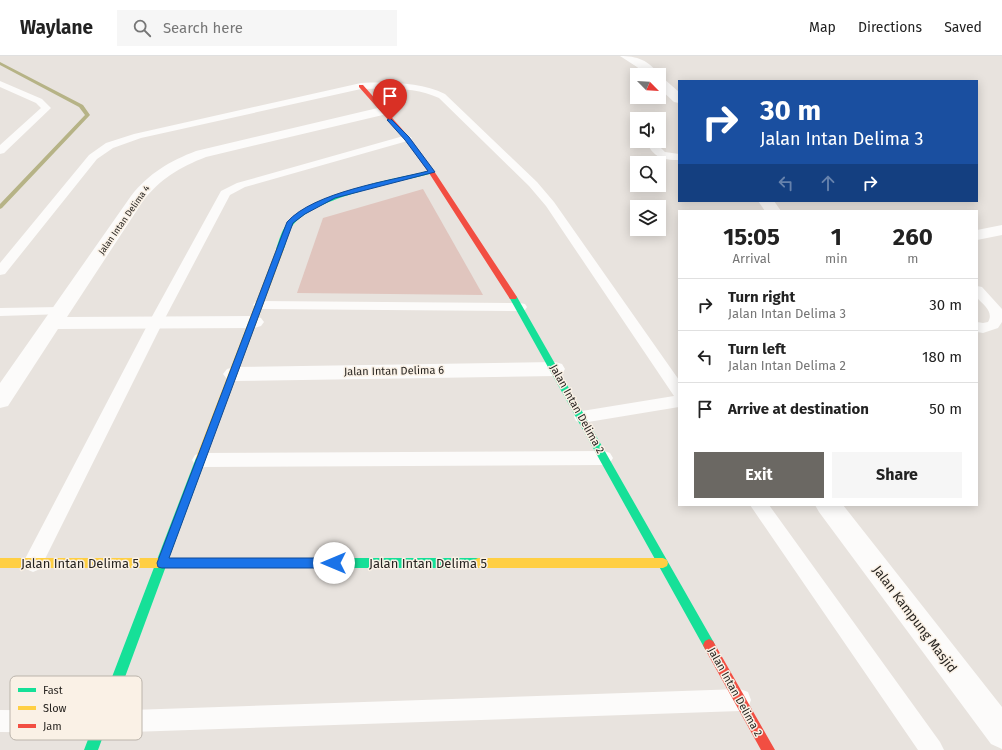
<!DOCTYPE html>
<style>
body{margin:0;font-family:"Fira Sans",sans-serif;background:#f6f6f6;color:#222;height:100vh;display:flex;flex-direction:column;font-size:15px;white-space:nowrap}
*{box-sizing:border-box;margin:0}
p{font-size:13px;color:#767676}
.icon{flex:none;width:22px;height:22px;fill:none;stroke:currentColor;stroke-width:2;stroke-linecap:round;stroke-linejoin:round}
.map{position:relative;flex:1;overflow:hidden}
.drawer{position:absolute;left:678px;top:154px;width:300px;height:296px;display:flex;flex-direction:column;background:#fff;border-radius:0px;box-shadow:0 2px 10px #0003}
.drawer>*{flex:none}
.banner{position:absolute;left:678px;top:24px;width:300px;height:122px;border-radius:0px;box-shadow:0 2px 10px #0003;background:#1a4fa0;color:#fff;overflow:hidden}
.needle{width:26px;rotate:114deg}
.controls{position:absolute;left:630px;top:12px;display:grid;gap:8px}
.controls a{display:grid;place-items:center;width:36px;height:36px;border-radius:0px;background:#fff;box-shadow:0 2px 10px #0003;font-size:20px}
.pin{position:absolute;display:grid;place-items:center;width:34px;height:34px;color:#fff;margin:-41px -17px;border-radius:50% 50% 50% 0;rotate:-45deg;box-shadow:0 0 4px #0007}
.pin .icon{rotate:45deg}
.me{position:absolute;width:44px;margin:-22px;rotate:270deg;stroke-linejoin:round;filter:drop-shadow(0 0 3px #0008)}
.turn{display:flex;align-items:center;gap:14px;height:84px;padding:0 16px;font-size:18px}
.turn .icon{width:52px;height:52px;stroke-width:2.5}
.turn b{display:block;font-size:28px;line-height:34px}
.lanes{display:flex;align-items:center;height:38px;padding:0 16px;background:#0003;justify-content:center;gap:20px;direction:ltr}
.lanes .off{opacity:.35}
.eta{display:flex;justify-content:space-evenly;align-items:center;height:68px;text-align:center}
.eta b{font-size:24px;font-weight:700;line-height:28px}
.button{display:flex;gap:8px;margin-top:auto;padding:8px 16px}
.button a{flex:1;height:46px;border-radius:0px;background:#6b6863;color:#fff;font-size:16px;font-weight:700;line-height:46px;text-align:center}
.button a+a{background:#f6f6f6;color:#222}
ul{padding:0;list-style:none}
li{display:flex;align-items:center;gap:12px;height:52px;padding:0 16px;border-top:1px solid #e0e0e0}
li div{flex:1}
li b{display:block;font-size:15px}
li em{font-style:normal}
header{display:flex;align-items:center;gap:24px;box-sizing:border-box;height:56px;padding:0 20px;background:#fff;border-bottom:1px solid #e0e0e0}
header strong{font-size:19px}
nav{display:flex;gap:22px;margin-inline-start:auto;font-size:14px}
.search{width:280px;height:36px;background:#f6f6f6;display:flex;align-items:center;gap:10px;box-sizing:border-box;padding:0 14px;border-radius:0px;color:#767676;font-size:15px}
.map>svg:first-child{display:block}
.green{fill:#e0c5be}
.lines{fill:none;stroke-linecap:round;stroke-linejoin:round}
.stream{fill:#b6b386;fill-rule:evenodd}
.lane{fill:#fcfbfa;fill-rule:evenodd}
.street{fill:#fcfbfa;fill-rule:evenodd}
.fast{fill:#16e098;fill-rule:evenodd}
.slow{fill:#ffcf43;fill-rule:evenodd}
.jam{fill:#f24e42;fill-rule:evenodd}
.route{fill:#1a73e8;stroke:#114b97}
.labels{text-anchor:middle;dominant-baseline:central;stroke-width:3;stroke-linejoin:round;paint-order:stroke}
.far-street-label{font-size:9px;fill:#282521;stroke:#faf1e6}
.street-label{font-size:11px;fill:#282521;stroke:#faf1e6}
.near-street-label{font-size:13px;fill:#282521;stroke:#faf1e6}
.key{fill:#faf1e6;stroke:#bbb4ab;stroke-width:1}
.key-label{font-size:11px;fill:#282521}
</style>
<header>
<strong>Waylane</strong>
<div class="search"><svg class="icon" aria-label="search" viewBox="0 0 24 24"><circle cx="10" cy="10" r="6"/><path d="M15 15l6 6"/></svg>Search here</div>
<nav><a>Map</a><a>Directions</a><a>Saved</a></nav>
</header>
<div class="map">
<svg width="1002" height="694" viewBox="0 0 1002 694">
<rect width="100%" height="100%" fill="#e8e3de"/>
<!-- green -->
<path class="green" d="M423,133L483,239L297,237L323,162Z"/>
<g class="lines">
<!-- stream -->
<path class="stream" d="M0,6L83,49L90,59L2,152L0,153V148L85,59L79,51L0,9Z"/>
<!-- lane -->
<path class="lane" d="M0,25L42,43L51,52L4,97L0,98V89L41,52L36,47L0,31Z
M361,27C388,26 421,26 445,38L537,126L554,146L679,324V351L582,367L576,365L574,361L576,357L582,355L674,340L546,150L529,130L439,42C416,31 386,32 361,33L141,82L113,92L97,103L5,218L0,219V207L89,99L106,87L134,78Z
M407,79L412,82L411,84L245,131L230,139L163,266L40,513L33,516L26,513L23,507L26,501L149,266L221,135L237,127Z
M654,88L658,89L665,96L679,98V104C666,104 656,103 649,91Z
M977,230L982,231L1002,253V266L998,272L983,277L977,276V266L983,267L988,266C994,256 984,249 977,242Z
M260,245L520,247L525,248L527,251L525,254L520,255L260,253L255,252L253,249L255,246Z
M60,251L65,252L67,255L65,258L0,260V252Z
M604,395L610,397L613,402L610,407L604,409L201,411L195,409L192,404L195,399L201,397Z
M750,449H769L940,686L944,694H918Z
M740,633L748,636L751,644L748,652L740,655L102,677L0,676V654L102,655Z"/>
<!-- street -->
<path class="street" d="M620,0C637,0 649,4 659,19H646L637,11Z
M659,21L663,22L679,36V47L674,46L659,32Z
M382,51L387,52L389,55L387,58L206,101C180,111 160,123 143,145L67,261L254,260L261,262L264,266L261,270L254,272L58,273L8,350L0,352V327L131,140C149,117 170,105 196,95Z
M758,145H774L781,155H765Z
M1002,169V179L977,184V174Z
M555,306L562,308L565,313L562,318L555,320L234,325L227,323L223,318L227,313L234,311Z
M815,449H843L1002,651V693L991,688L819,456Z"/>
<!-- fast -->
<path class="fast" d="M432,114L434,115V117C398,126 316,141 293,169C287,176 287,187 283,195H280L276,193C279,185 281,175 287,168C310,137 395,123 432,114Z
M510,239H513L517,241L713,585L715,589L713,593L709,595L705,593L509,241Z
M201,398L204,399L206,402L98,694H84L196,402L198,399Z
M195,502H478L482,504L483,507L482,510L478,512H195L191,510L190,507L191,504Z"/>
<!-- slow -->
<path class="slow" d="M277,191H280L284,193L206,402L204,405H198L196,402Z
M0,502H195L199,504L200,507L199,510L195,512H0Z
M478,502H663L667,504L668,507L667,510L663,512H478L474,510L473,507L474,504Z"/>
<!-- jam -->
<path class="jam" d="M359,29H363L409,81L434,115L517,241L516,243H510L429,117L405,83L359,31Z
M709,583L713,585L775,694H761L705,593L703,589L705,585Z"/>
</g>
<!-- route -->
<path class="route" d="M390,62L409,81L435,116L335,142L305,158L293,167L169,502H334L338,504L340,507L338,511L334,512H162L158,511L157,507L287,166C314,136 389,125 428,115L405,84L388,65L387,64Z"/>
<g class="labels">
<!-- far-street labels -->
<g class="far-street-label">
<text transform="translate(124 164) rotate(-55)">Jalan Intan Delima 4</text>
</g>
<!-- street labels -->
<g class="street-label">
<text transform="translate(394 315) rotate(-1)">Jalan Intan Delima 6</text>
<text transform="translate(577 353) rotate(61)">Jalan Intan Delima 2</text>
<text transform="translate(735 636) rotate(61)">Jalan Intan Delima 2</text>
</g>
<!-- near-street labels -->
<g class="near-street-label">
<text x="80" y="507">Jalan Intan Delima 5</text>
<text x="428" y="507">Jalan Intan Delima 5</text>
<text transform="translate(915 563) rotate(53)">Jalan Kampung Masjid</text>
</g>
</g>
<!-- legend -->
<rect x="10" y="620" width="132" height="64" rx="6" class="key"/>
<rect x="18" y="632" width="18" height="4" fill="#16e098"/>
<rect x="18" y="650" width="18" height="4" fill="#ffcf43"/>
<rect x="18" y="668" width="18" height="4" fill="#f24e42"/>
<g class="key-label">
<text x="43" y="638">Fast</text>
<text x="43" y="656">Slow</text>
<text x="43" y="674">Jam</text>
</g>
</svg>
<div class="controls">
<a><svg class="needle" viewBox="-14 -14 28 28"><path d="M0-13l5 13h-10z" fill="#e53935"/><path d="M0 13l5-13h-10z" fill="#767676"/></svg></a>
<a><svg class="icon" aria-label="sound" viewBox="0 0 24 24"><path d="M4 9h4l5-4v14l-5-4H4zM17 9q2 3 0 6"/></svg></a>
<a><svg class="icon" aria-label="search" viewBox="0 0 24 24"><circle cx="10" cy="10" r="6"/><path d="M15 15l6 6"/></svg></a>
<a><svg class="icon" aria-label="layers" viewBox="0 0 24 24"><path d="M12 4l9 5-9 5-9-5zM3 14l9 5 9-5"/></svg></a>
</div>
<div class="pin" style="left:390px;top:64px;background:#d93025"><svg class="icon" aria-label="arrive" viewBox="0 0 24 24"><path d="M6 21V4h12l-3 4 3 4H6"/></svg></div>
<svg class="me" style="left:334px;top:507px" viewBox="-20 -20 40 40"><circle r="19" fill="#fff"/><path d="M0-13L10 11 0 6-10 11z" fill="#1a73e8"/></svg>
<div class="banner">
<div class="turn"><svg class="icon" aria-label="right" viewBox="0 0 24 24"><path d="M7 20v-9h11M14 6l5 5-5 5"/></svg><div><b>30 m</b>Jalan Intan Delima 3</div></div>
<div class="lanes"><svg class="icon off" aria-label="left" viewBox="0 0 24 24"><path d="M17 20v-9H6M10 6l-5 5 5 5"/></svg><svg class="icon off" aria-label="ahead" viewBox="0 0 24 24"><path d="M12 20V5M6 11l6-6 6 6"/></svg><svg class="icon" aria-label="right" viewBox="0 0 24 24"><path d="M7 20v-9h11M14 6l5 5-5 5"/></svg></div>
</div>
<section class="drawer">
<div class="eta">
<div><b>15:05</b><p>Arrival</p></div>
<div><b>1</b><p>min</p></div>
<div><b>260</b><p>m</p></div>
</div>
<ul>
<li><svg class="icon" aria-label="right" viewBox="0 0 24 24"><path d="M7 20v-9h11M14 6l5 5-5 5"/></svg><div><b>Turn right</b><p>Jalan Intan Delima 3</p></div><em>30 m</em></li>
<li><svg class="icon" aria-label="left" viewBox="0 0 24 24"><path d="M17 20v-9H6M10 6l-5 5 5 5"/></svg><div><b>Turn left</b><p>Jalan Intan Delima 2</p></div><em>180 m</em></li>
<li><svg class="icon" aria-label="arrive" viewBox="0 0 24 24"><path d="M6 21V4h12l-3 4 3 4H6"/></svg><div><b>Arrive at destination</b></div><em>50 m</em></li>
</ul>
<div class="button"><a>Exit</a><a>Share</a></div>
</section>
</div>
